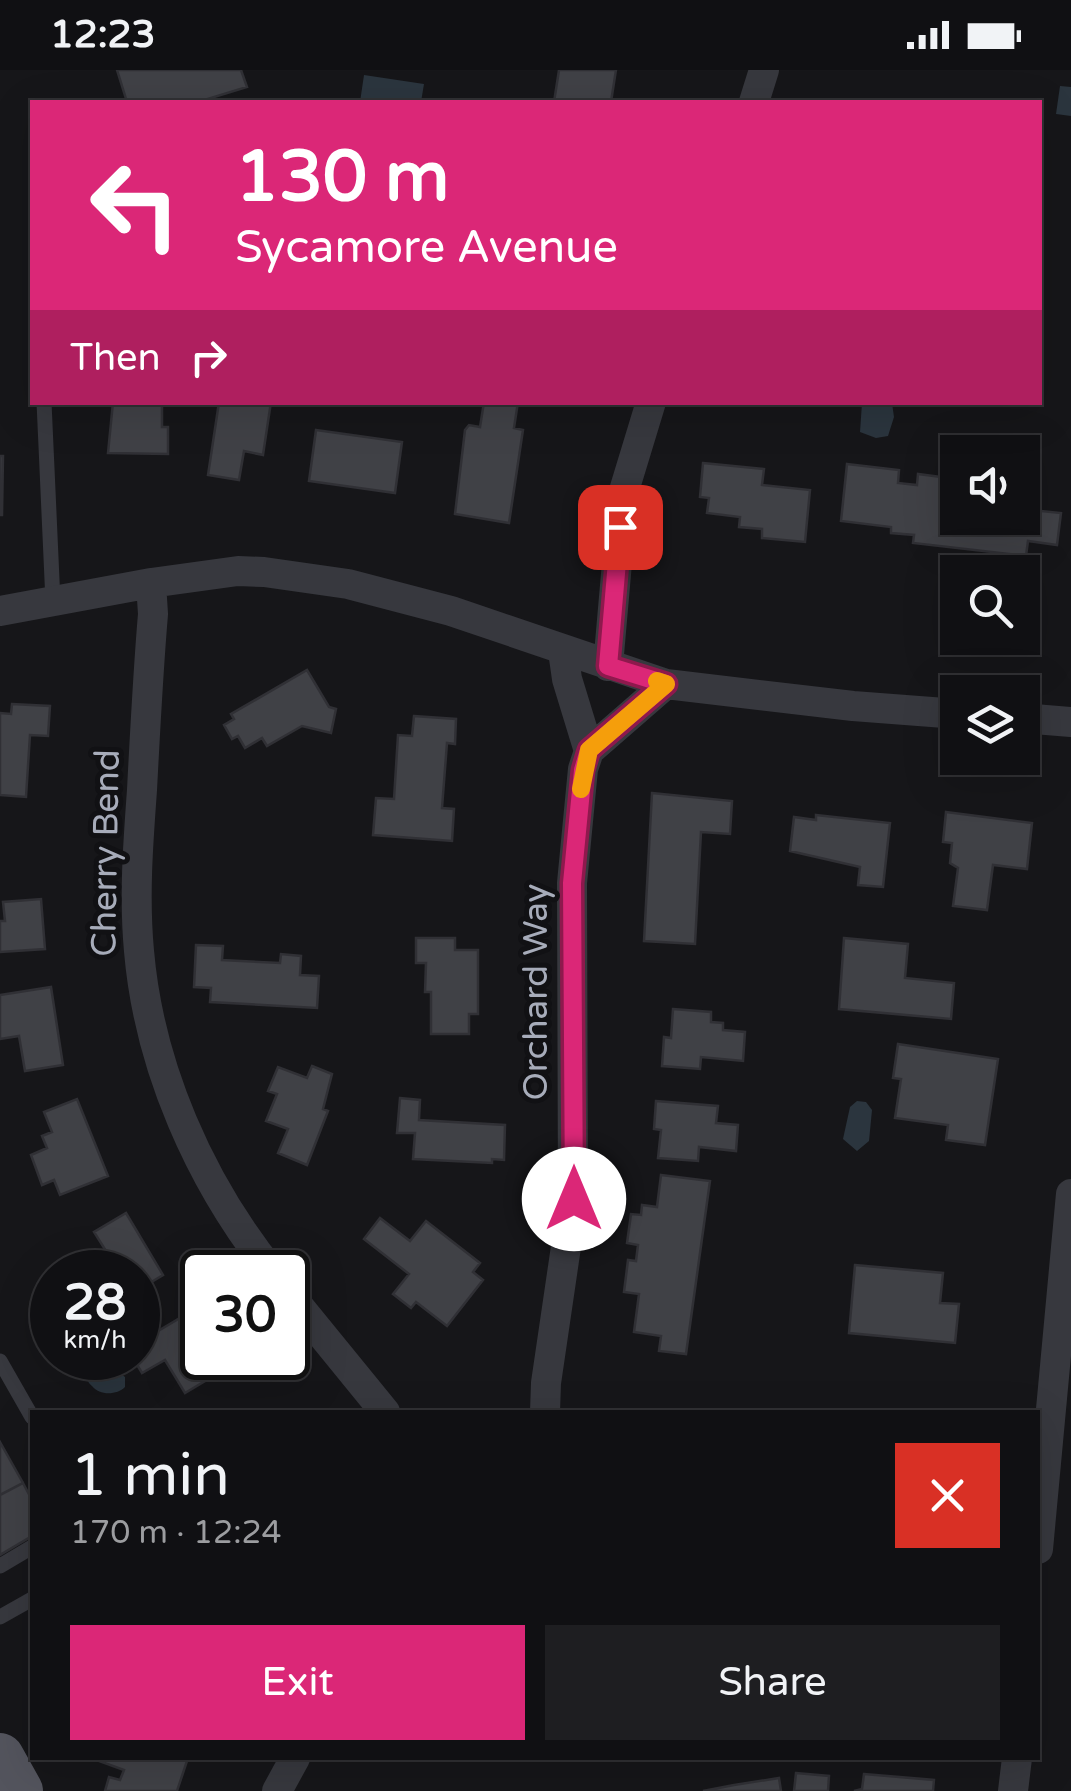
<!DOCTYPE html>
<meta charset="utf-8">
<style>
body{margin:0;font-family:"Varela Round",sans-serif;background:#1e1e21;color:#f1f3f6;height:100vh;display:flex;flex-direction:column;font-size:38px;white-space:nowrap}
*{box-sizing:border-box;margin:0}
p{font-size:32px;color:#9c9da0}
.icon{flex:none;width:55px;height:55px;fill:none;stroke:currentColor;stroke-width:2;stroke-linecap:round;stroke-linejoin:round}
.map{position:relative;flex:1;overflow:hidden}
.side{position:absolute;left:30px;top:1340px;width:1010px;height:350px;display:flex;flex-direction:column;background:#101013;border-radius:0px;box-shadow:0 10px 40px #0002,0 0 0 2px #303033}
.side>*{flex:none}
.banner{position:absolute;left:30px;top:30px;width:1012px;height:305px;border-radius:0px;box-shadow:0 10px 40px #0002,0 0 0 2px #303033;background:#db2777;color:#fff;overflow:hidden}
.fabs{position:absolute;left:940px;top:365px;display:grid;gap:20px}
.fabs a{display:grid;place-items:center;width:100px;height:100px;border-radius:0px;background:#101013;box-shadow:0 10px 40px #0002,0 0 0 2px #303033;font-size:50px}
.speed{position:absolute;left:30px;top:1180px;display:flex;gap:20px;font-size:50px;font-weight:700;text-align:center}
.speed>*{display:grid;place-content:center;width:130px;height:130px;border-radius:50%;background:#101013;box-shadow:0 10px 40px #0002,0 0 0 2px #303033;line-height:1}
.speed small{font-size:25px;font-weight:400}
.speed .limit{border:5px solid #111;border-radius:15px;background:#fff;color:#111}
.pin{position:absolute;display:grid;place-items:center;width:85px;height:85px;color:#fff;margin:-42px;border-radius:20px;box-shadow:0 5px 15px #0006}
.me{position:absolute;width:110px;margin:-55px;rotate:0deg;stroke-linejoin:round;filter:drop-shadow(0 0 8px #0008)}
.turn{display:flex;align-items:center;gap:35px;height:210px;padding:0 40px;font-size:45px}
.turn .icon{width:130px;height:130px;stroke-width:2.5}
.turn b{display:block;font-size:70px;line-height:85px}
.then{display:flex;align-items:center;height:95px;padding:0 40px;background:#0003;gap:20px;font-size:38px}
.round{display:grid;place-items:center;flex:none;width:105px;height:105px;border-radius:0px;background:#1e1e21}
.summary{display:flex;align-items:center;justify-content:space-between;height:170px;padding:0 40px}
h1{font-size:60px;font-weight:600;line-height:75px}
.primary-button{display:flex;gap:20px;margin-top:auto;padding:20px 40px}
.primary-button a{flex:1;height:115px;border-radius:0px;background:#db2777;color:#fff;font-size:40px;font-weight:600;line-height:115px;text-align:center}
.primary-button a+a{background:#1e1e21;color:#f1f3f6}
.status{display:flex;justify-content:space-between;align-items:center;height:70px;padding:0 50px;background:#101013;direction:ltr}
.status svg{height:28px;fill:currentColor}
.map>svg:first-child{display:block}
.water{fill:#2b353e}
.building{fill:#404146;stroke:#303035;stroke-width:2.5}
.lines{fill:none;stroke-linecap:round;stroke-linejoin:round}
.service{stroke:#37383e;stroke-width:15}
.minor{stroke:#37383e;stroke-width:30}
.primary{stroke:#53545d;stroke-width:48}
.route-casing{stroke:#8e194d;stroke-width:25}
.route{stroke:#db2777;stroke-width:18}
.slow{stroke:#f59e0b;stroke-width:18}
.labels{text-anchor:middle;dominant-baseline:central;stroke-width:10;stroke-linejoin:round;paint-order:stroke}
.street-label{font-size:35px;fill:#a7acba;stroke:#111114}
</style>
<div class="status"><b>12:23</b><svg viewBox="0 0 49 12"><path d="M0 12V9h3v3zM5 12V6h3v6zM10 12V3h3v9zM15 12V0h3v12zM26 1h20v11H26zM47 4h2v5h-2z"/></svg></div>
<div class="map">
<svg width="1071" height="1721" viewBox="0 0 1071 1721">
<rect width="100%" height="100%" fill="#161619"/>
<!-- water -->
<path class="water" d="M364,5L424,14L421,32H360Z
M1060,16L1071,17V46L1056,44Z
M862,333H892L894,347L888,366L876,368L860,362Z
M857,1031L866,1032L872,1040L869,1071L857,1081L843,1069L850,1037Z
M99,1288L125,1307V1317C117,1325 100,1326 92,1316C88,1313 87,1308 83,1305L89,1289Z"/>
<!-- building -->
<path class="building" d="M117,0H241L247,17L198,32H127Z
M559,0H616L611,32H554Z
M113,332H162V357H168V384L108,383Z
M219,332H271L263,385L244,381L239,410L208,405Z
M484,332H518L514,358L523,360L509,453L455,444L465,360L469,355L480,357Z
M316,360L402,372L395,423L309,411Z
M0,386H3L2,445H0Z
M703,393L764,399L762,415L810,420L805,472L762,468V459L739,457L740,447L707,443L709,428L700,427Z
M847,394L899,400L898,413L917,415L918,404L949,408L947,426L954,427L958,416V448H1022V439L1061,443L1057,475L1028,471L1026,486L913,473L914,465L891,463V457L841,451Z
M307,600L329,637L336,639L331,663L302,656L267,676L262,668L245,678L238,666L232,669L224,655L234,649L231,644Z
M12,634L50,636L48,666L30,665L26,727L0,725V643L11,644Z
M414,646L456,649L455,674L447,673L442,738L454,739L452,771L373,765L376,728L394,729L398,665L412,666Z
M652,723L732,731L730,764L701,762L695,874L644,871Z
M946,742L1032,753L1027,799L993,795L987,840L953,836L958,798L950,793L952,773L943,772Z
M816,745L890,753L883,817L858,815L860,797L790,781L794,747L816,750Z
M41,829L45,879L0,882V851H5L3,832Z
M416,868H455V880H478V944H469V964H431V922H425L426,893H416Z
M844,868L908,874L905,908L954,913L951,949L839,939Z
M196,875L223,876L222,890L280,893L281,884L301,886L300,905L319,906L317,938L210,932L211,918L194,917Z
M51,917L63,995L25,1001L19,966L0,969V925Z
M673,939L711,942V952L723,953V960L745,962L743,991L701,987L700,999L662,996L664,967L671,968Z
M898,974L998,989L985,1075L946,1070L948,1055L895,1048L901,1009L893,1008Z
M312,996L332,1004L323,1039L328,1041L307,1095L278,1083L288,1059L266,1051L277,1024L268,1021L278,997L307,1008Z
M400,1028L420,1030L419,1050L505,1055L504,1090L492,1089V1093L413,1089L415,1063H397Z
M77,1029L108,1106L60,1125L54,1110L42,1115L31,1085L47,1078L42,1066L52,1062L44,1042Z
M656,1031L718,1036L716,1053L738,1055L736,1081L699,1077L698,1091L658,1088L661,1060L654,1059Z
M661,1105L710,1111L686,1284L659,1281L661,1266L634,1262L639,1224L624,1222L628,1190L636,1191L638,1175L627,1173L631,1144L641,1145L642,1135L657,1137Z
M126,1143L163,1205L138,1220V1202H114L118,1200L94,1162Z
M380,1148L410,1171L426,1151L480,1193L473,1202L483,1210L447,1256L416,1232L411,1238L393,1224L409,1204L364,1169Z
M855,1195L943,1203L940,1233L959,1234L955,1273L849,1263Z
M185,1245L202,1273V1288H211L220,1302L185,1323L165,1290L142,1303L133,1288H138V1273Z
M0,1372L23,1413L0,1425Z
M23,1413L32,1430V1466L0,1485V1425Z
M100,1688H188L177,1721H105L109,1707L120,1710L124,1700L99,1691Z
M796,1703L829,1706L828,1721H794Z
M864,1704L934,1710L933,1721H854L862,1719Z
M779,1708L781,1721H703L734,1715Z"/>
<g class="lines">
<!-- service -->
<path class="service" d="M44,332L53,532
M0,1291L32,1347
M0,1496L32,1477
M0,1547L32,1529"/>
<!-- minor -->
<path class="minor" d="M754,32L764,0
M151,513L153,544C148,603 145,662 142,720C138,774 134,827 139,881C149,997 200,1112 272,1202
M0,541L151,513L238,501L264,502L348,514L451,541L666,614L853,636L958,644
M563,581L567,609L589,681
M608,596L623,424L651,332
M1022,648L1071,652
M288,1223L385,1342
M545,1342L546,1313L573,1129L572,813L583,699L589,681L666,614
M1038,1479L1071,1124
M277,1721L295,1688
M1013,1721L1017,1688"/>
<!-- primary -->
<path class="primary" d="M0,1687L19,1721"/>
</g>
<g class="lines">
<defs>
<path id="route" d="M574,1129L572,813L583,700L589,680L666,614L608,596L620,457"/>
</defs>
<!-- route casing -->
<use href="#route" class="route-casing"/>
<!-- route -->
<use href="#route" class="route"/>
<!-- slow -->
<path class="slow" d="M581,719L589,680L666,614L657,611"/>
</g>
<g class="labels">
<!-- street labels -->
<g class="street-label">
<text transform="translate(106 783) rotate(-89)">Cherry Bend</text>
<text transform="translate(536 922) rotate(-90)">Orchard Way</text>
</g>
</g>
</svg>
<div class="fabs">
<a><svg class="icon" aria-label="sound" viewBox="0 0 24 24"><path d="M4 9h4l5-4v14l-5-4H4zM17 9q2 3 0 6"/></svg></a>
<a><svg class="icon" aria-label="search" viewBox="0 0 24 24"><circle cx="10" cy="10" r="6"/><path d="M15 15l6 6"/></svg></a>
<a><svg class="icon" aria-label="layers" viewBox="0 0 24 24"><path d="M12 4l9 5-9 5-9-5zM3 14l9 5 9-5"/></svg></a>
</div>
<div class="speed"><div>28<small>km/h</small></div><div class="limit">30</div></div>
<div class="pin" style="left:620px;top:457px;background:#d93025"><svg class="icon" aria-label="arrive" viewBox="0 0 24 24"><path d="M6 21V4h12l-3 4 3 4H6"/></svg></div>
<svg class="me" style="left:574px;top:1129px" viewBox="-20 -20 40 40"><circle r="19" fill="#fff"/><path d="M0-13L10 11 0 6-10 11z" fill="#db2777"/></svg>
<div class="banner">
<div class="turn"><svg class="icon" aria-label="left" viewBox="0 0 24 24"><path d="M17 20v-9H6M10 6l-5 5 5 5"/></svg><div><b>130 m</b>Sycamore Avenue</div></div>
<div class="then">Then<svg class="icon" aria-label="right" viewBox="0 0 24 24"><path d="M7 20v-9h11M14 6l5 5-5 5"/></svg></div>
</div>
<section class="side">
<div class="summary"><div><h1>1 min</h1><p>170 m · 12:24</p></div><a class="round" style="background:#d93025;color:#fff"><svg class="icon" aria-label="close" viewBox="0 0 24 24"><path d="M6 6l12 12M18 6L6 18"/></svg></a></div>
<div class="primary-button"><a>Exit</a><a>Share</a></div>
</section>
</div>
